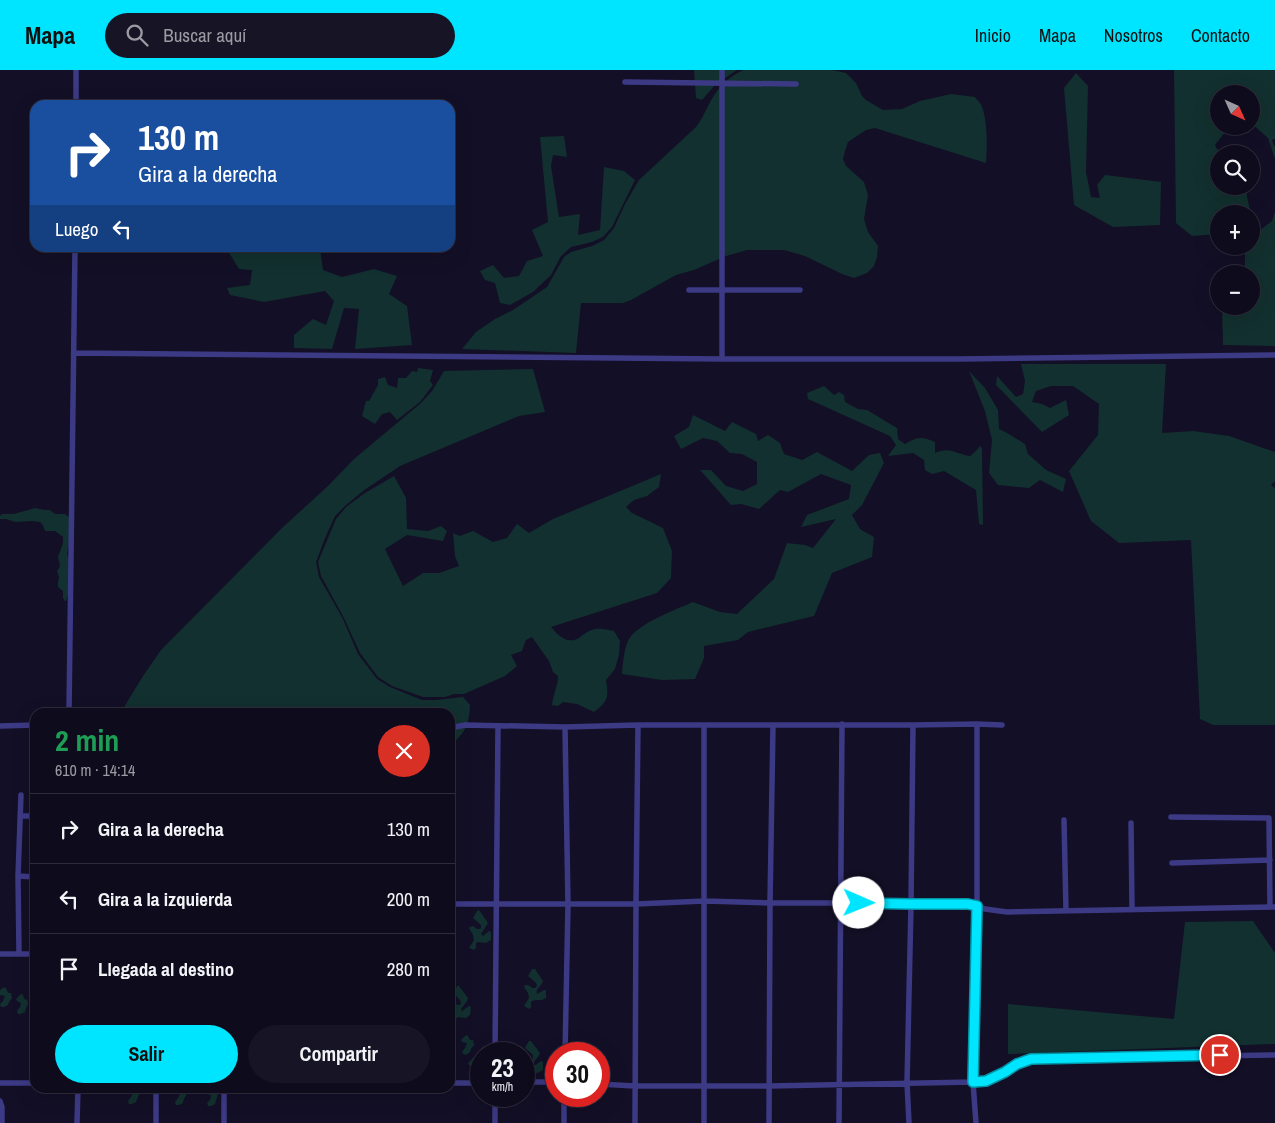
<!DOCTYPE html>
<html lang="es">
<meta charset="utf-8">
<style>
body{margin:0;font-family:"Archivo Narrow",sans-serif;background:#171425;color:#f1f3f6;height:100vh;display:flex;flex-direction:column;font-size:19px;white-space:nowrap}
*{box-sizing:border-box;margin:0}
p{font-size:16px;color:#9b9ba3}
.icon{flex:none;width:28px;height:28px;fill:none;stroke:currentColor;stroke-width:2;stroke-linecap:round;stroke-linejoin:round}
.map{position:relative;flex:1;overflow:hidden}
.drawer{position:absolute;left:30px;top:638px;width:425px;height:385px;display:flex;flex-direction:column;background:#0e0b1c;border-radius:15px;box-shadow:0 5px 20px #0002,0 0 0 1px #2e2b3b}
.drawer>*{flex:none}
.hud{position:absolute;left:30px;top:30px;width:425px;height:152px;border-radius:15px;box-shadow:0 5px 20px #0002,0 0 0 1px #2e2b3b;background:#1a4fa0;color:#fff;overflow:hidden}
.needle{width:32px;rotate:135deg}
.controls{position:absolute;left:1210px;top:15px;display:grid;gap:10px}
.controls a{display:grid;place-items:center;width:50px;height:50px;border-radius:50%;background:#0e0b1c;box-shadow:0 5px 20px #0002,0 0 0 1px #2e2b3b;font-size:25px}
.speed{position:absolute;left:470px;top:972px;display:flex;gap:10px;font-size:25px;font-weight:700;text-align:center}
.speed>*{display:grid;place-content:center;width:65px;height:65px;border-radius:50%;background:#0e0b1c;box-shadow:0 5px 20px #0002,0 0 0 1px #2e2b3b;line-height:1}
.speed small{font-size:12px;font-weight:400}
.speed .limit{border:8px solid #d22;background:#fff;color:#111}
.pin{position:absolute;display:grid;place-items:center;width:42px;height:42px;color:#fff;margin:-21px;border:2px solid #fff;border-radius:50%;box-shadow:0 1px 5px #0007}
.me{position:absolute;width:55px;margin:-28px;rotate:91deg;stroke-linejoin:round;filter:drop-shadow(0 0 4px #0008)}
.turn{display:flex;align-items:center;gap:18px;height:105px;padding:0 25px;font-size:22px}
.turn .icon{width:65px;height:65px;stroke-width:2.5}
.turn b{display:block;font-size:35px;line-height:42px}
.then{display:flex;align-items:center;height:48px;padding:0 25px;background:#0003;gap:10px;font-size:19px}
.round{display:grid;place-items:center;flex:none;width:52px;height:52px;border-radius:26px;background:#171425}
.headline{display:flex;align-items:center;justify-content:space-between;height:85px;padding:0 25px}
h1{font-size:30px;font-weight:700;line-height:38px;color:#1e9e55}
.button{display:flex;gap:10px;margin-top:auto;padding:10px 25px}
.button a{flex:1;height:58px;border-radius:30px;background:#00e5ff;color:#111;font-size:20px;font-weight:700;line-height:58px;text-align:center}
.button a+a{background:#171425;color:#f1f3f6}
ul{padding:0;list-style:none}
li{display:flex;align-items:center;gap:15px;height:70px;padding:0 25px;border-top:1px solid #2e2b3b}
li div{flex:1}
li b{display:block;font-size:19px}
li em{font-style:normal}
header{display:flex;align-items:center;gap:30px;box-sizing:border-box;height:70px;padding:0 25px;background:#00e5ff;color:#111}
header strong{font-size:24px}
nav{display:flex;gap:28px;margin-inline-start:auto;font-size:18px}
.search{width:350px;height:45px;background:#171425;display:flex;align-items:center;gap:12px;box-sizing:border-box;padding:0 18px;border-radius:28px;color:#9b9ba3;font-size:19px}
.map>svg:first-child{display:block}
.green{fill:#12302f}
.lines{fill:none;stroke-linecap:round;stroke-linejoin:round}
.minor{stroke:#3d3a85;stroke-width:5.5}
.route-casing{stroke:#0095a6;stroke-width:12}
.route{stroke:#00e5ff;stroke-width:9}
</style>
<header>
<strong>Mapa</strong>
<div class="search"><svg class="icon" aria-label="search" viewBox="0 0 24 24"><circle cx="10" cy="10" r="6"/><path d="M15 15l6 6"/></svg>Buscar aquí</div>
<nav><a>Inicio</a><a>Mapa</a><a>Nosotros</a><a>Contacto</a></nav>
</header>
<div class="map">
<svg width="1275" height="1053" viewBox="0 0 1275 1053">
<rect width="100%" height="100%" fill="#130f26"/>
<!-- green -->
<path class="green" d="M694,0H737L715,15L702,30L696,28Z
M743,0H832L846,3L856,13L862,26L866,30L883,40L902,39L920,31L951,24L975,27C977,30 981,33 982,37C988,52 987,77 986,93L875,58L866,60L848,72L845,81L843,89L846,96L864,112L868,125L864,149L868,162L878,176L877,187L874,196L867,203L854,208L842,204L805,186L784,180H747L726,186L694,200L676,205L631,230L623,233H581L576,283L462,279L476,262L495,249L513,240L547,217L564,187L571,182L592,176L604,170L614,158L625,134L639,110L696,57C701,50 704,44 708,36C716,20 726,8 743,0Z
M1174,0H1275V69L1272,70L1274,76H1275V89L1268,68L1251,53V24H1219V56H1230L1215,75L1220,84H1219V116H1245L1250,141L1248,144H1219V164L1192,166L1176,153Z
M1076,3L1088,16L1086,102L1091,127L1100,128L1097,115L1105,105L1161,112L1160,155L1113,157L1074,135L1064,18Z
M564,66L567,87L553,85L551,96L559,147L580,144L578,165L600,160L604,97L624,101L635,110L612,157L603,167L592,172L571,177L561,186L551,205L533,222L510,235L500,233L495,213L485,210L480,201L493,195L504,208L519,206L527,191L543,186L532,160L548,152L540,67Z
M1275,142V276L1223,275L1222,236H1251V204H1239L1245,202V176H1251V167L1272,151Z
M231,178H320L323,200L342,207L374,199L397,206L389,224L407,236L412,275L355,279L359,239L344,238L332,279L294,278V265L313,249L326,255L334,231L325,221L264,232L230,225L227,218L250,215L252,200L239,199L228,181Z
M1021,294H1166L1162,363L1193,361L1229,366L1275,382V411L1271,415L1275,418V655H1213L1200,649L1191,470L1119,473L1091,451L1069,401L1098,365L1099,334L1073,316H1051L1036,321L1032,332L1042,334L1050,338L1066,330L1069,345L1042,362L996,315L997,306L1016,327L1023,324L1025,311Z
M418,298L433,300L430,311L433,315L420,332L397,350L390,342L382,344L375,354L362,346L366,331H369L378,315V309L385,307L388,315L397,318L398,308H406L412,301L417,302Z
M533,299L545,342L519,346L400,396L363,421L345,436L335,446L325,468L316,492L319,507L343,549L358,584L377,609L390,617L422,630H436L463,627L470,635C469,657 465,662 450,676V642H121L143,606L161,580L282,458L328,416L354,389L421,333L432,321L444,301Z
M969,301L985,318L998,340L999,359L1007,363L1025,374L1028,384L1046,400L1066,409L1063,422L1040,410L1029,418L998,415L989,403L992,370L985,341Z
M824,316L834,325L839,322L844,325L845,332L858,339L867,340L897,358L898,369L905,374C918,367 921,366 935,372V383C951,376 955,384 970,386L976,381L980,376L982,378L983,455L979,454L976,420L944,401L932,404L925,400L924,390L913,383L888,386L896,375L890,366L808,329L807,323Z
M693,345L725,361L732,352L756,364L758,371L768,365L780,373L784,384L802,390L817,382L852,401L869,385L880,383L884,393L862,435L852,445L860,459L874,467L872,487L832,503L814,546L748,562L738,570L704,576V588L695,609L662,610L622,604C623,593 624,574 631,566C646,550 673,541 693,532L720,542L737,544L774,509L787,473L805,475L813,478L836,449L801,457L807,445L849,429L851,415L821,404L788,422L780,420L759,439L741,434L731,435L700,400H711L726,416L743,421L757,414V392L742,384L730,383L717,371L703,368L681,379L674,366L689,357Z
M661,404L659,417L647,426L634,430L626,437L632,443L663,458L672,481L671,508L657,523L551,557C558,565 567,575 579,568C582,566 585,563 589,561C597,557 605,559 614,561L620,571L619,585L615,599L606,610C609,628 608,631 594,642L577,634L563,632L558,636L552,635C553,624 558,616 558,606L553,602L549,591L532,567L526,570L522,581L511,585L517,596L505,606L464,624H454L445,627H423L392,616L378,607L360,583L344,548L321,506L318,492L336,449L346,437L365,423L394,406L406,428L407,459L428,461L441,456L447,461L443,471L407,465L385,479L403,516L423,503H439L459,496L455,486L453,463L460,466L473,461L493,472L507,468L517,454L529,463L553,449Z
M35,438L45,440H50L55,444H65L69,447V474L67,483L69,491L68,524L66,531H65L63,528V521L58,517V512L59,508L57,501L60,496L58,487L63,473V467L55,461H45L43,455L40,452L32,451L15,452L6,449H0V446L2,444H14Z
M479,840L488,853L481,864L483,866L489,861L491,862V870L486,873L478,872L476,873V878L474,880L469,878L474,870L473,865L469,858L470,857L473,856L477,859H480L481,858V855L473,848L477,841Z
M1253,851L1275,883V974L1008,984V934L1174,949L1185,852Z
M532,899H535L543,911C542,916 535,919 537,924L544,920H546V928C540,932 536,928 531,932V937L529,939L524,936L529,928L528,923L524,917L525,915H528L533,918H535L537,916L536,913L528,906Z
M457,916H459L468,928L467,931L461,939L462,941L469,936L471,937L470,945L466,948L458,947L456,949V953L453,956L450,954V950L454,945C453,940 450,937 450,932L453,931L457,935H460L461,933L460,930L453,923Z
M4,917L6,918L8,923H11L12,928L9,932L8,935L4,937H1L0,934L3,931L5,926L0,925V920Z
M21,924L23,925L25,930L27,929L28,934L26,938L25,942L21,944H18L17,941L20,937L21,933L17,931L16,929Z
M466,965L468,966L470,970H473L474,975L471,979L470,982L466,985L463,984L462,982L465,978L467,973L462,972L461,970Z
M529,971H531L540,983C539,988 532,991 534,996L541,991L543,992V1000L538,1003L530,1002L528,1003V1008L526,1010H524V1003L526,1000L524,993V987L529,990L532,989L533,988V985L525,978Z
M473,988L475,989L477,994L479,993L480,998L478,1002L477,1006L473,1008H470L469,1005L472,1001L473,997L469,995L468,993Z
M128,1018H136V1020L139,1019L140,1022L136,1032L132,1034H129L128,1031L131,1027L133,1023L128,1022Z
M175,1018H182L183,1020H186C188,1026 183,1028 183,1033L179,1035H176L175,1032L178,1028L180,1024L175,1022L174,1020Z
M208,1018H213L215,1022H217L218,1024L215,1034L211,1036H208L207,1033L210,1030L211,1025L206,1024V1021Z"/>
<g class="lines">
<!-- minor -->
<path class="minor" d="M625,12L796,14
M76,35V0
M689,220H800
M74,283L722,289H959L1275,285
M722,289V0
M69,642L75,178
M704,655V1053
M0,656L35,655
M450,658L465,655L565,657L638,655H913
M20,746H35
M1171,747L1269,748L1270,837
M1064,750L1066,841
M1131,753L1132,839
M1172,793L1270,790
M18,806L35,807
M450,834H636L705,831L770,833H841L911,835L968,834L985,839L1007,842L1275,837
M19,883L18,806L21,725
M0,884H35
M495,984L498,656
M565,984L568,835L565,657
M524,1012H556
M0,1013H35
M450,1013H481
M599,1014L635,1016H769L973,1012L986,1011L1005,1002L1017,994L1031,989L1275,985
M564,1026V1053
M0,1031L2,1037V1053
M77,1053L78,1018
M156,1053V1018
M224,1053V1018
M495,1053V1026
M635,1053L636,834L638,655
M769,1053L770,833L773,655
M839,1053L842,654
M909,1053L907,1013L911,835L913,655L977,654L1002,655
M976,1053L973,1012L977,836V654"/>
</g>
<g class="lines">
<defs>
<path id="route" d="M859,833L911,834H968L977,836L973,1012L986,1011L1005,1002L1017,994L1031,989L1220,985"/>
</defs>
<!-- route casing -->
<use href="#route" class="route-casing"/>
<!-- route -->
<use href="#route" class="route"/>
</g>
</svg>
<div class="controls">
<a><svg class="needle" viewBox="-14 -14 28 28"><path d="M0-13l5 13h-10z" fill="#e53935"/><path d="M0 13l5-13h-10z" fill="#9b9ba3"/></svg></a>
<a><svg class="icon" aria-label="search" viewBox="0 0 24 24"><circle cx="10" cy="10" r="6"/><path d="M15 15l6 6"/></svg></a>
<a>+</a>
<a>−</a>
</div>
<div class="speed"><div>23<small>km/h</small></div><div class="limit">30</div></div>
<div class="pin" style="left:1220px;top:985px;background:#d93025"><svg class="icon" aria-label="arrive" viewBox="0 0 24 24"><path d="M6 21V4h12l-3 4 3 4H6"/></svg></div>
<svg class="me" style="left:859px;top:833px" viewBox="-20 -20 40 40"><circle r="19" fill="#fff"/><path d="M0-13L10 11 0 6-10 11z" fill="#00e5ff"/></svg>
<div class="hud">
<div class="turn"><svg class="icon" aria-label="right" viewBox="0 0 24 24"><path d="M7 20v-9h11M14 6l5 5-5 5"/></svg><div><b>130 m</b>Gira a la derecha</div></div>
<div class="then">Luego<svg class="icon" aria-label="left" viewBox="0 0 24 24"><path d="M17 20v-9H6M10 6l-5 5 5 5"/></svg></div>
</div>
<section class="drawer">
<div class="headline"><div><h1>2 min</h1><p>610 m · 14:14</p></div><a class="round" style="background:#d93025;color:#fff"><svg class="icon" aria-label="close" viewBox="0 0 24 24"><path d="M6 6l12 12M18 6L6 18"/></svg></a></div>
<ul>
<li><svg class="icon" aria-label="right" viewBox="0 0 24 24"><path d="M7 20v-9h11M14 6l5 5-5 5"/></svg><div><b>Gira a la derecha</b></div><em>130 m</em></li>
<li><svg class="icon" aria-label="left" viewBox="0 0 24 24"><path d="M17 20v-9H6M10 6l-5 5 5 5"/></svg><div><b>Gira a la izquierda</b></div><em>200 m</em></li>
<li><svg class="icon" aria-label="arrive" viewBox="0 0 24 24"><path d="M6 21V4h12l-3 4 3 4H6"/></svg><div><b>Llegada al destino</b></div><em>280 m</em></li>
</ul>
<div class="button"><a>Salir</a><a>Compartir</a></div>
</section>
</div>
